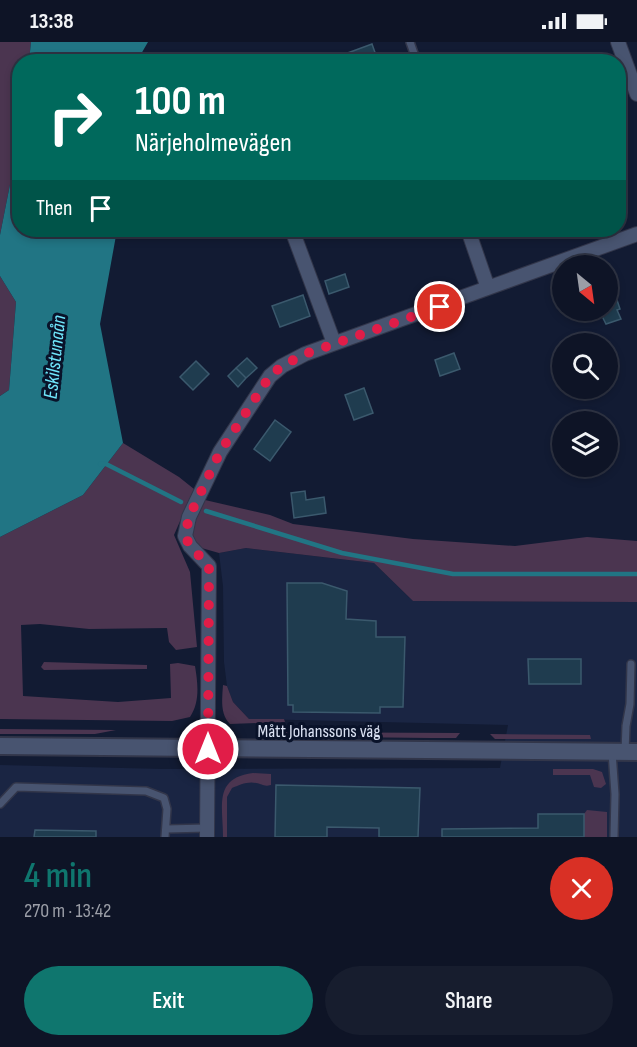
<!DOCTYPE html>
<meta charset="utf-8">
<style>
body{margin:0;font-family:"Sofia Sans Condensed",sans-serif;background:#171d2e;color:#f1f3f6;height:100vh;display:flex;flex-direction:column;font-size:22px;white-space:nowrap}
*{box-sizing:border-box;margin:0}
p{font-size:20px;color:#9b9ea7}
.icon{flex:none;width:33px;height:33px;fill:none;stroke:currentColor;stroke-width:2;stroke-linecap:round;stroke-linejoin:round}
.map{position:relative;height:795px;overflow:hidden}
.sheet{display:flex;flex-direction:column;background:#0e1426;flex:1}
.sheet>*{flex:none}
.hud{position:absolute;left:12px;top:12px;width:614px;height:183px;border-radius:24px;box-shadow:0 3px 9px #0003,0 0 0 2px #2e3343;background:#00695c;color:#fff;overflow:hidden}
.needle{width:39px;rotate:151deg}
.controls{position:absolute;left:552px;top:213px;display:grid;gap:12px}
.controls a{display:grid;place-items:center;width:66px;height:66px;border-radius:50%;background:#0e1426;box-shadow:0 3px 9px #0003,0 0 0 2px #2e3343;font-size:30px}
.pin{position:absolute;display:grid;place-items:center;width:51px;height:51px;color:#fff;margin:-26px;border:3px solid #fff;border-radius:50%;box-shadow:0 2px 6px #0007}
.me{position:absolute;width:66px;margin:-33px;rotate:0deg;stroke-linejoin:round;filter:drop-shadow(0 0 4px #0008)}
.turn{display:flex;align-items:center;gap:21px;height:126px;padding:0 24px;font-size:27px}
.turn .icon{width:78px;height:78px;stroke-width:2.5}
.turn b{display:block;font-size:42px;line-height:51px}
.then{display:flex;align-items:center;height:57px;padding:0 24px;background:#0003;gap:12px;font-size:22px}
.round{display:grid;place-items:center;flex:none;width:63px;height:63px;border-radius:32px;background:#171d2e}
.head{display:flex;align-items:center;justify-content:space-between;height:102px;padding:0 24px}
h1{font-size:36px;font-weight:600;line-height:45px;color:#0f766e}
.button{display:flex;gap:12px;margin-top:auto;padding:12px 24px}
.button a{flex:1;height:69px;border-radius:36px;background:#0f766e;color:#fff;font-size:24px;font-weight:600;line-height:69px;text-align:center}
.button a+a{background:#171d2e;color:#f1f3f6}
.status{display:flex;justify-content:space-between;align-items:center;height:42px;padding:0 30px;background:#0e1426;direction:ltr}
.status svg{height:16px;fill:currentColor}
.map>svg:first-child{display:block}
.built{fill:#1a2543}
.green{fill:#4b3550}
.water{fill:#217584}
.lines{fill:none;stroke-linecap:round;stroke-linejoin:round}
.stream{stroke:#217584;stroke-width:4.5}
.building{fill:#1f3c4f;stroke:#3b596d;stroke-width:1.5}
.service-casing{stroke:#32364a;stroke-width:10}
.minor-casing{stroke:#32364a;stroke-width:16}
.tertiary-casing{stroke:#32364a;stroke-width:20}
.service{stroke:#485470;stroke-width:7}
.minor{stroke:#485470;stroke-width:14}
.tertiary{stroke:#485470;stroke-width:16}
.route{stroke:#e11d48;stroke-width:10;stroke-dasharray:0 18}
.labels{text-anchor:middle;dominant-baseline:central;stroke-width:6;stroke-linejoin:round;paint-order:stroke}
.street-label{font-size:18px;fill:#dbe2f3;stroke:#091229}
.water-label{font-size:20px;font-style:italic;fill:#70e6fc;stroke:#091229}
</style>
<div class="status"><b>13:38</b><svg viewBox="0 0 49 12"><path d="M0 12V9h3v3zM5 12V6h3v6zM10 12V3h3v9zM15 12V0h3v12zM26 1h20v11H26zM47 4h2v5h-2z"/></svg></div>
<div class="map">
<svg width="637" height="795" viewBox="0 0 637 795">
<rect width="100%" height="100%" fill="#121b33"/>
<!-- built -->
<path class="built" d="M246,506L374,521L413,559L637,560V795H0V723L163,727L500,726L508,683L249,677L233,660L227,644L224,620L223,544L219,511Z"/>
<!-- green -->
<path class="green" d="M0,0H31L29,19L20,20L19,97L0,193Z
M0,234L16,260L9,348L0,354Z
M123,401L179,435L194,447L174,493L190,530L197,605L176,608L169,600L167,586L89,587L40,582L21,583L23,654L118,660L171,656L170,622L178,621L195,624C198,642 200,660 190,675L172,679L0,677V495L83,453Z
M205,458L270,473L293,482L413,497L515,504L587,495L637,499V560L413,559L374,521L246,506L219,511L198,505L191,493L193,480Z
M44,620L147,623V627L44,628L41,625Z
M223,643L227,644L233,660L249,677H284L285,680L230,682C220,672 222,657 223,643Z
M0,687L116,688L95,692H0Z
M260,690L460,691L456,696H430L257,694V691Z
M490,692L590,693L591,697H495Z
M553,727H593L602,730L606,742L601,746L594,745L590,733H553Z
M253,731L271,732V743C263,745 263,742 256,741C248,739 239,743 232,746L227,755V795H223C223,764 213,736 253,731Z
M587,768L607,770V795H584V772Z"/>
<!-- water -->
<path class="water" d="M31,0H148L137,19H29Z
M19,97L20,188H117L100,282L123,401L83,453L0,495V354L9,348L16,260L0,234V193Z"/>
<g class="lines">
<!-- stream -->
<path class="stream" d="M100,422H106L181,460
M206,469L342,511L453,532H637"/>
</g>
<!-- building -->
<path class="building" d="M372,2L378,19L336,20L334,16Z
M345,232L349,245L329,252L325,239Z
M615,252L620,267L617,268L621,277L606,282L599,268H608V255Z
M303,253L310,274L280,285L272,264Z
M454,311L460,327L440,334L435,318Z
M247,316L257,326L246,336L236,326Z
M196,319L209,332L193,348L180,335Z
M236,326L246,336L238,345L228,334Z
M364,346L373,371L354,378L345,353Z
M275,378L291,390L270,419L254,407Z
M305,449L306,458L324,455L326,471L294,476L291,451Z
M287,541H322L347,549L346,577L376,579V595H405L403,665H380V671L293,670V663H288Z
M528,617H581V642H529Z
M276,743L420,746L418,795H379V786L327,785V795H275Z
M538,772H584V795H442V787L538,786Z
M35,788L96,789V795H34Z"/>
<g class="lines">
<defs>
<path id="service" d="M410,0L417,20
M612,710L615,752L614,795
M625,710L626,684L630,662L631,622
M0,762L16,745L146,749L164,756L167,767L165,795
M166,787L207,786"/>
<path id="minor" d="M618,0L637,52
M292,188L334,301
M468,188L488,246
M207,795L209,524L190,504L185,494L189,475L220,410L270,334L282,324L305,312L637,192"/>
<path id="tertiary" d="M0,704L637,710"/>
</defs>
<!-- service casing -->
<use href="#service" class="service-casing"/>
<!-- minor casing -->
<use href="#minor" class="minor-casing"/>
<!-- tertiary casing -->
<use href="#tertiary" class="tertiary-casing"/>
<!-- service -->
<use href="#service" class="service"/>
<!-- minor -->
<use href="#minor" class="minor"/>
<!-- tertiary -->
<use href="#tertiary" class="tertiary"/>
</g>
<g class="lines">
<!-- route -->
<path class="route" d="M208,707L209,524L190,504L185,494L189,475L220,410L270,334L282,324L305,312L440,265"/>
</g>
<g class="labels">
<!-- street labels -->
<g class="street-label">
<text x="319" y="689">Mått Johanssons väg</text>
</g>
<!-- water labels -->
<g class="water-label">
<text transform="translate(55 315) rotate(-84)">Eskilstunaån</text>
</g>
</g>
</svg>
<div class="controls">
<a><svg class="needle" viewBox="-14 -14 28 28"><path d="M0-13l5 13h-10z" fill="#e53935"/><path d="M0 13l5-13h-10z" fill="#9b9ea7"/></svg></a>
<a><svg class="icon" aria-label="search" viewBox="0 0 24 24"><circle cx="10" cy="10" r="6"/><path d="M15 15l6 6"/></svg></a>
<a><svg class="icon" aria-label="layers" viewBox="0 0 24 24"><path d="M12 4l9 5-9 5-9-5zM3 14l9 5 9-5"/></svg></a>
</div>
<div class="pin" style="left:440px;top:265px;background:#d93025"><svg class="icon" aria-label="arrive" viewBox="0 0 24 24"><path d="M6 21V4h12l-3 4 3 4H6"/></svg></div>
<svg class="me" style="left:208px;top:707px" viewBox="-20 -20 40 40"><circle r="17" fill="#e11d48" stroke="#fff" stroke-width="3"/><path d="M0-11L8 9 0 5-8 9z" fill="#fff"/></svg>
<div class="hud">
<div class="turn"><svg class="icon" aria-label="right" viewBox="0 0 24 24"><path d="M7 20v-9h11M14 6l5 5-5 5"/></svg><div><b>100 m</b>Närjeholmevägen</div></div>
<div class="then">Then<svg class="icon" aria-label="arrive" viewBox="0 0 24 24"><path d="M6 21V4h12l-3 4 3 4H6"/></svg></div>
</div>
</div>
<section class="sheet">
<div class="head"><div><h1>4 min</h1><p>270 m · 13:42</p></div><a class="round" style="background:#d93025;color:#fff"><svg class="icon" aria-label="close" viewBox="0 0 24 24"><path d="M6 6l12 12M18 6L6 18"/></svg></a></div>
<div class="button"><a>Exit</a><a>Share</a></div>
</section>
